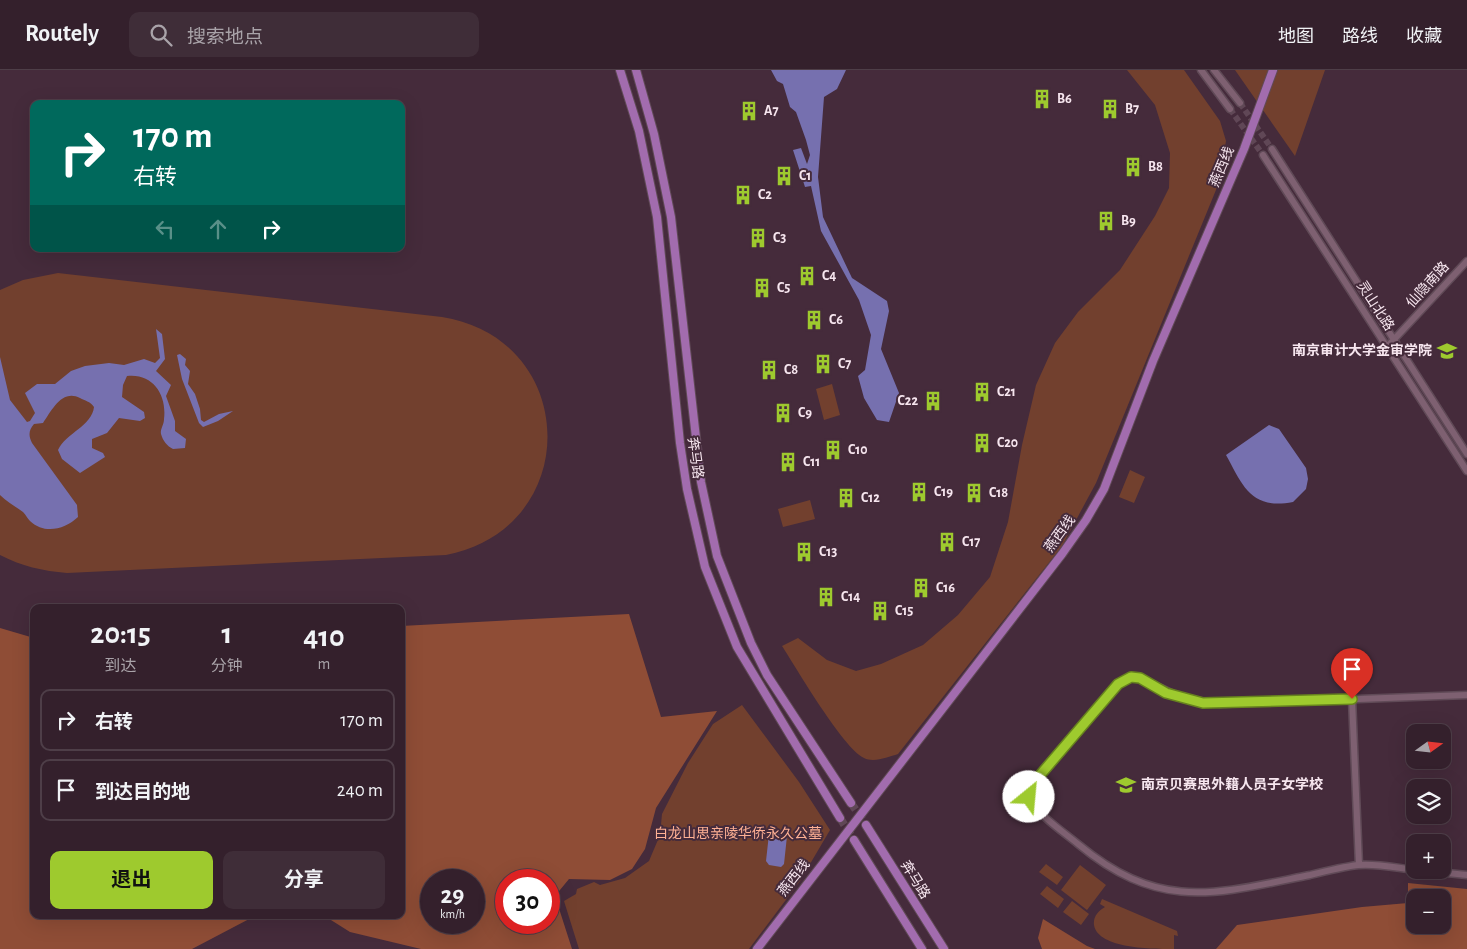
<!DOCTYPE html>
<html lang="zh">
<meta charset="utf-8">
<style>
body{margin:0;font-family:"Alegreya Sans","Noto Sans SC",sans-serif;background:#3f2d38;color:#f1f3f6;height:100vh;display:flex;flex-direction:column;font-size:19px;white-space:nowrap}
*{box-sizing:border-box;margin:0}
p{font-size:16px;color:#a9a3a9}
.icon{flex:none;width:28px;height:28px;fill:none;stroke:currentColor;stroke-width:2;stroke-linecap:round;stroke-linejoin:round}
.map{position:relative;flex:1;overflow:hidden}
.details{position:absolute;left:30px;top:534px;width:375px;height:315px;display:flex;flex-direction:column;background:#34202c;border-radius:10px;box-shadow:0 5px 20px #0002,0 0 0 1px #4e3e48}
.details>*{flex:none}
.hud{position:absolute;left:30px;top:30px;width:375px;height:152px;border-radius:10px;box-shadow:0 5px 20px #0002,0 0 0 1px #4e3e48;background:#00695c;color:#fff;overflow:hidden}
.needle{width:32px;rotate:75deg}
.buttons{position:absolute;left:1406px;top:654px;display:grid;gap:10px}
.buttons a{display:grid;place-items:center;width:45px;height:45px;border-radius:10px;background:#34202c;box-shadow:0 5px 20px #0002,0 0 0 1px #4e3e48;font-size:25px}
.speed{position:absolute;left:420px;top:799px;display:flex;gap:10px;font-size:25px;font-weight:700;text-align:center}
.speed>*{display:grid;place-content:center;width:65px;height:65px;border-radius:50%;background:#34202c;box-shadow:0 5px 20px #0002,0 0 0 1px #4e3e48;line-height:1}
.speed small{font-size:12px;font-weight:400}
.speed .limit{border:8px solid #d22;background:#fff;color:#111}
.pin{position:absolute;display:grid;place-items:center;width:42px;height:42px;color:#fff;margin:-51px -21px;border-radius:50% 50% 50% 0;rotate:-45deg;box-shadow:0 0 5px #0007}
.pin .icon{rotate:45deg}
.me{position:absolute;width:55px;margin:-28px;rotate:28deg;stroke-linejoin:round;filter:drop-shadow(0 0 4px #0008)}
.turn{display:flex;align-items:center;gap:18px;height:105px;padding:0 20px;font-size:22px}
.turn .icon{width:65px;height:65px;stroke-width:2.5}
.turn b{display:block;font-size:35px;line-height:42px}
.lanes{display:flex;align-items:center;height:48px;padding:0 20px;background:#0003;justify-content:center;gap:25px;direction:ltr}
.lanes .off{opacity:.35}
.eta{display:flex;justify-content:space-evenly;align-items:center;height:85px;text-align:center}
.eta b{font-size:30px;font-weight:700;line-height:35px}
.button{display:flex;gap:10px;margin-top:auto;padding:10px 20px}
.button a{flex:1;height:58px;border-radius:10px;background:#9eca2e;color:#111;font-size:20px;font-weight:700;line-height:58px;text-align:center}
.button a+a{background:#3f2d38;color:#f1f3f6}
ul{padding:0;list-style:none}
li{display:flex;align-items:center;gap:15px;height:62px;margin:0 10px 8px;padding:0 10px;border:2px solid #4e3e48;border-radius:10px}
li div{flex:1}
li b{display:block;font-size:19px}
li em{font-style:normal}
header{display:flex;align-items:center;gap:30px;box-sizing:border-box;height:70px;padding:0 25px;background:#34202c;border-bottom:1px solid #4e3e48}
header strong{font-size:24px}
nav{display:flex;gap:28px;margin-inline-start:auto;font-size:18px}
.search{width:350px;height:45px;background:#3f2d38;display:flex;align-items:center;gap:12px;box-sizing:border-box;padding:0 18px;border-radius:10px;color:#a9a3a9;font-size:19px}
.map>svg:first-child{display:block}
.green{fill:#72402e}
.forest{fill:#8f4d36;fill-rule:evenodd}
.water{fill:#7670af}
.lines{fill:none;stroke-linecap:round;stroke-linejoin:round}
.minor-tunnel{stroke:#604756;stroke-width:6;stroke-dasharray:6 3;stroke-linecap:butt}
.major-tunnel{stroke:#604756;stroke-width:8;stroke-dasharray:8 4;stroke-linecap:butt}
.minor-casing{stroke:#604a57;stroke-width:9}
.major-casing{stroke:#604a57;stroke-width:10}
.minor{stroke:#7e6071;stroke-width:6}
.major{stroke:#a26cae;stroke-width:8}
.route-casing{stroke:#67831e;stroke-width:12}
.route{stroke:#9eca2e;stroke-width:9}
.labels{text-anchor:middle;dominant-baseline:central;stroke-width:4;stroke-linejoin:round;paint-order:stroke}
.poi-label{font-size:14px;font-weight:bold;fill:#f7e6ef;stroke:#452b3b;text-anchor:start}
.street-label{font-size:14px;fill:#f7e6ef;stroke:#452b3b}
.park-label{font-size:14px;fill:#feb094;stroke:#452b3b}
</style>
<header>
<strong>Routely</strong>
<div class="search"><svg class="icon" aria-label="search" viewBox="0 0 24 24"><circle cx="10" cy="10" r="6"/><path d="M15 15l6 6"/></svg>搜索地点</div>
<nav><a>地图</a><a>路线</a><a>收藏</a></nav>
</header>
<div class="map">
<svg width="1467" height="879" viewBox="0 0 1467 879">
<rect width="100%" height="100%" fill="#452b3b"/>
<!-- green -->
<path class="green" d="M1127,0H1184L1220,51L1226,71L1218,115L1096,413L1062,476L898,684C888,687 874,693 864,688C843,678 797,599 782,576L798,568L827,590L856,601L881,594L923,575L958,545L990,507L1008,452L1022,375L1036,315L1055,273L1078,242L1120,200L1155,146L1169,118L1170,83L1155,35Z
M1235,0H1325L1295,86Z
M58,203L442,247C580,269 584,458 446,485L67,503C43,501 21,496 0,485V220L23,210Z
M832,314L840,345L824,350L816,319Z
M1130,400L1145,407L1134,433L1119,427Z
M810,430L815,449L783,457L778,439Z
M742,635L799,712L830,760L800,811L749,879H579L564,831L576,824L577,819L594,812L600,815L625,808L649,791L660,765L662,744L688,693L713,654Z
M1046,794L1063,807L1057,815L1039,802Z
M1080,795L1106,815L1087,840L1061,820Z
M1047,816L1064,829L1058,838L1040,824Z
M1102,829L1177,861L1178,866L1174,865V879C1154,879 1098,879 1094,855C1093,847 1098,841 1105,837L1100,834Z
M1072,831L1089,844L1081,855L1063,842Z"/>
<!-- forest -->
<path class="forest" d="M629,544L661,647L717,641L656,738L645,779L632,799L610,810L569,809L555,826L572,879H421L350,862L323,845H401V556ZM431,810H474V852H431ZM506,810H549V852H506Z
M0,558L34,568V845H261L251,848L192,879H0Z
M1408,813L1467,819V879H1216L1237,855L1362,837L1408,833ZM1415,828H1442V855H1415Z
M1043,849L1087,876L1095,879H1042L1038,868Z"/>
<!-- water -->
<path class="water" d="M771,0H846L837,19L824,27L818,107L823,147L852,208L887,231L889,241L881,279L899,323L889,352L877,350L864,328L858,306L865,300L871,265L859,230L821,161L811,116L805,117L793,80L801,78L807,94L810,85L806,70L796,42L790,37L783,14L777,11Z
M156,259L162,264L165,289L156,301L171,315L166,326L175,351V361L186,369L185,378L173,379C167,376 163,371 161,364C160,359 164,355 164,349C167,325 153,303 127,306L123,315L122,327L144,342L145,348L140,351L119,348L107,363L92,369V378L103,383L105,387L80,403L62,389L58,380C66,363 92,356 94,337C90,331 85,331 80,328C62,319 52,340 43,353L34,354C29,360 28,365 32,373L77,435L78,447C65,459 45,465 30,451C27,448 26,445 23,442C15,436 7,432 0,425V287L10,330L27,352L30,351L35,343L25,323L37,314H55L71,301L85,296L109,293L124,295L144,289L155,293L160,288Z
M180,284L186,289L185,295L190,301L188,314L195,324L200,339L201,350L204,352L219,344L233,341L218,351L203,357L199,353L182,309L177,285Z
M1269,355L1279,359L1306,398L1308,409L1306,419L1293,432C1251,440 1243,416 1226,385Z
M773,761L783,762L787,766L784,794L781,797L769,795L766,791L769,764Z"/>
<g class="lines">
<!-- minor-tunnel -->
<path class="minor-tunnel" d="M1240,33L1272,79
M1230,39L1263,85"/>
<!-- major-tunnel -->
<path class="major-tunnel" d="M851,733L866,755
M840,748L854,770"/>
<defs>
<path id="minor" d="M1201,0L1230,39
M1214,0L1240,33
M1272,79L1467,384
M1263,85L1467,401
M1387,277L1467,191
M1352,629L1359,795
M1415,800C1397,798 1376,793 1358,795C1342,797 1326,801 1310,805C1215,824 1160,842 1078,774C1061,760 1039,746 1029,727L1035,711L1118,614L1131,607L1140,608L1184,629L1220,634L1467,625
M1418,800L1467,805"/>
<path id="major" d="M620,0L639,61L657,147L680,373L687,419L705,497L737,577L840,748
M636,0L654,64L671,147L701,412L717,486L751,573L767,605L851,733
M866,755L944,879
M854,770L922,879
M757,879L1062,484L1086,450L1104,419L1153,291L1244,79L1273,0"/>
</defs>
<!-- minor casing -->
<use href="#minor" class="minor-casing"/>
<!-- major casing -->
<use href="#major" class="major-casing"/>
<!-- minor -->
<use href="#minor" class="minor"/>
<!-- major -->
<use href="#major" class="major"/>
</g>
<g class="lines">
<defs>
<path id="route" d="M1029,727L1035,711L1118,614L1131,607L1140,608L1166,623L1203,633L1352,629"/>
</defs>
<!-- route casing -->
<use href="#route" class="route-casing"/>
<!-- route -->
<use href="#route" class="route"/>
</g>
<!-- icons -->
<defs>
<symbol id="building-bare" viewBox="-9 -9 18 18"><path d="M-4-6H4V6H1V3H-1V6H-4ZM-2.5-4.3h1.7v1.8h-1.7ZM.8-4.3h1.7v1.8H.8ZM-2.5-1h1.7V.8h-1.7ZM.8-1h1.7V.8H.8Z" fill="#9eca2e" stroke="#452b3b" stroke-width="2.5" paint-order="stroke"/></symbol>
<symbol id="university-bare" viewBox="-9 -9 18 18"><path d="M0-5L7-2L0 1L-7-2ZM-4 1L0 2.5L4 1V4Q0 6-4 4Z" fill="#9eca2e" stroke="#452b3b" stroke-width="2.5" paint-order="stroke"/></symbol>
<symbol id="school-bare" viewBox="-9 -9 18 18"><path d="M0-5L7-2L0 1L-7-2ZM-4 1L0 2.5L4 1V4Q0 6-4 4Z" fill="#9eca2e" stroke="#452b3b" stroke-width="2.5" paint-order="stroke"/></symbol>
</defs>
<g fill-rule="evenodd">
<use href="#building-bare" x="1028" y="15" width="28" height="28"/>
<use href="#building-bare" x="1096" y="25" width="28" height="28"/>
<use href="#building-bare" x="735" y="27" width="28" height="28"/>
<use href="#building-bare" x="1119" y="83" width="28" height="28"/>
<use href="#building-bare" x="770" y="92" width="28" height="28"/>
<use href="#building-bare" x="729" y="111" width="28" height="28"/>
<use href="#building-bare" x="1092" y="137" width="28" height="28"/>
<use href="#building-bare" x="744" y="154" width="28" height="28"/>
<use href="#building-bare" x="793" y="192" width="28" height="28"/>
<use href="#building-bare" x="748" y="204" width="28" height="28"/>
<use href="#building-bare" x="800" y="236" width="28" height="28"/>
<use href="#university-bare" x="1433" y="267" width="28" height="28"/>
<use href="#building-bare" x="809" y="280" width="28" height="28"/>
<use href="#building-bare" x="755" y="286" width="28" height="28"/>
<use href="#building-bare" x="968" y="308" width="28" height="28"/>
<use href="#building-bare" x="919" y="317" width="28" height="28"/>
<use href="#building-bare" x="769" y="329" width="28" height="28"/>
<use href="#building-bare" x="968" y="359" width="28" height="28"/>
<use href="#building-bare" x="819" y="366" width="28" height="28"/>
<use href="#building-bare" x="774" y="378" width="28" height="28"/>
<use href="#building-bare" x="905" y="408" width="28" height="28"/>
<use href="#building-bare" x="960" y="409" width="28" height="28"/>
<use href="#building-bare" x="832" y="414" width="28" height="28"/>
<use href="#building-bare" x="933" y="458" width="28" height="28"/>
<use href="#building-bare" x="790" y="468" width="28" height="28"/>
<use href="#building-bare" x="907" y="504" width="28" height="28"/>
<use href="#building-bare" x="812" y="513" width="28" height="28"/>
<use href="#building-bare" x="866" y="527" width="28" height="28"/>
<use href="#school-bare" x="1112" y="701" width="28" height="28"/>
</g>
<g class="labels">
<!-- poi labels -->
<g class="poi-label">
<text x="1057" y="29">B6</text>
<text x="1125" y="39">B7</text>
<text x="764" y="41">A7</text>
<text x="1148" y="97">B8</text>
<text x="799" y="106">C1</text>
<text x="758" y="125">C2</text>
<text x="1121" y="151">B9</text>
<text x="773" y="168">C3</text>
<text x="822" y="206">C4</text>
<text x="777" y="218">C5</text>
<text x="829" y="250">C6</text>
<text x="1432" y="281" text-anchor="end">南京审计大学金审学院</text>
<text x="838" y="294">C7</text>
<text x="784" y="300">C8</text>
<text x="997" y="322">C21</text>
<text x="918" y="331" text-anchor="end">C22</text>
<text x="798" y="343">C9</text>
<text x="997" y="373">C20</text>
<text x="848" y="380">C10</text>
<text x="803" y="392">C11</text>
<text x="934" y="422">C19</text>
<text x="989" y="423">C18</text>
<text x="861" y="428">C12</text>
<text x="962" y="472">C17</text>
<text x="819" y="482">C13</text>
<text x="936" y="518">C16</text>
<text x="841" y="527">C14</text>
<text x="895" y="541">C15</text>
<text x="1141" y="715">南京贝赛思外籍人员子女学校</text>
</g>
<!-- street labels -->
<g class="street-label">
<text transform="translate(1222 97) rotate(-67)">燕西线</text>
<text transform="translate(1428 215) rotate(-48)">仙隐南路</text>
<text transform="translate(1375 236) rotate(57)">灵山北路</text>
<text transform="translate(695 388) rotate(82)">奔马路</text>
<text transform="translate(1060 464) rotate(-54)">燕西线</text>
<text transform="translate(794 808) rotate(-52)">燕西线</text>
<text transform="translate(915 810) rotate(58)">奔马路</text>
</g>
<!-- park labels -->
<g class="park-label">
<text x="738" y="764">白龙山思亲陵华侨永久公墓</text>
</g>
</g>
</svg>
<div class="buttons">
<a><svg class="needle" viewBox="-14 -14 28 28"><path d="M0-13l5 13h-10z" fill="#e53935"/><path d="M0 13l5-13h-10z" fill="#a9a3a9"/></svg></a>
<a><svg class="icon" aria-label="layers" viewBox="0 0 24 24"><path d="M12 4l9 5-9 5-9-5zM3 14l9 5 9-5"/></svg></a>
<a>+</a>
<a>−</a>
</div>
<div class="speed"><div>29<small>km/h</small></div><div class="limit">30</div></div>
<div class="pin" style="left:1352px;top:629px;background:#d93025"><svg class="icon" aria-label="arrive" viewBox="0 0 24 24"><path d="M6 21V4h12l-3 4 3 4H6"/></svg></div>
<svg class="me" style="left:1029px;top:727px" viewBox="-20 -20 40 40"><circle r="19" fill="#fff"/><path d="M0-13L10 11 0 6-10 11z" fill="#9eca2e"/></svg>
<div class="hud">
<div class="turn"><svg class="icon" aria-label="right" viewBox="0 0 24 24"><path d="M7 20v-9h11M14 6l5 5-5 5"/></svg><div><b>170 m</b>右转</div></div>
<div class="lanes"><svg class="icon off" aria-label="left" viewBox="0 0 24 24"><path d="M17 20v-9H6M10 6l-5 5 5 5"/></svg><svg class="icon off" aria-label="ahead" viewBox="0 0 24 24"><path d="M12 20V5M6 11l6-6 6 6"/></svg><svg class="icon" aria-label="right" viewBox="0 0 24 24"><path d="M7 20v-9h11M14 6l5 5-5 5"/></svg></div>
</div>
<section class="details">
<div class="eta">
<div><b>20:15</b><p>到达</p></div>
<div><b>1</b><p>分钟</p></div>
<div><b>410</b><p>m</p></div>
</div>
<ul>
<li><svg class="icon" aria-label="right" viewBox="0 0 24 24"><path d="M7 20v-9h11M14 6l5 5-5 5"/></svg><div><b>右转</b></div><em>170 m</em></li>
<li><svg class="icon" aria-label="arrive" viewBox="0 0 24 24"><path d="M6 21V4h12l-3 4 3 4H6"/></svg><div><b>到达目的地</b></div><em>240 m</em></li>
</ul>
<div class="button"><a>退出</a><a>分享</a></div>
</section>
</div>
